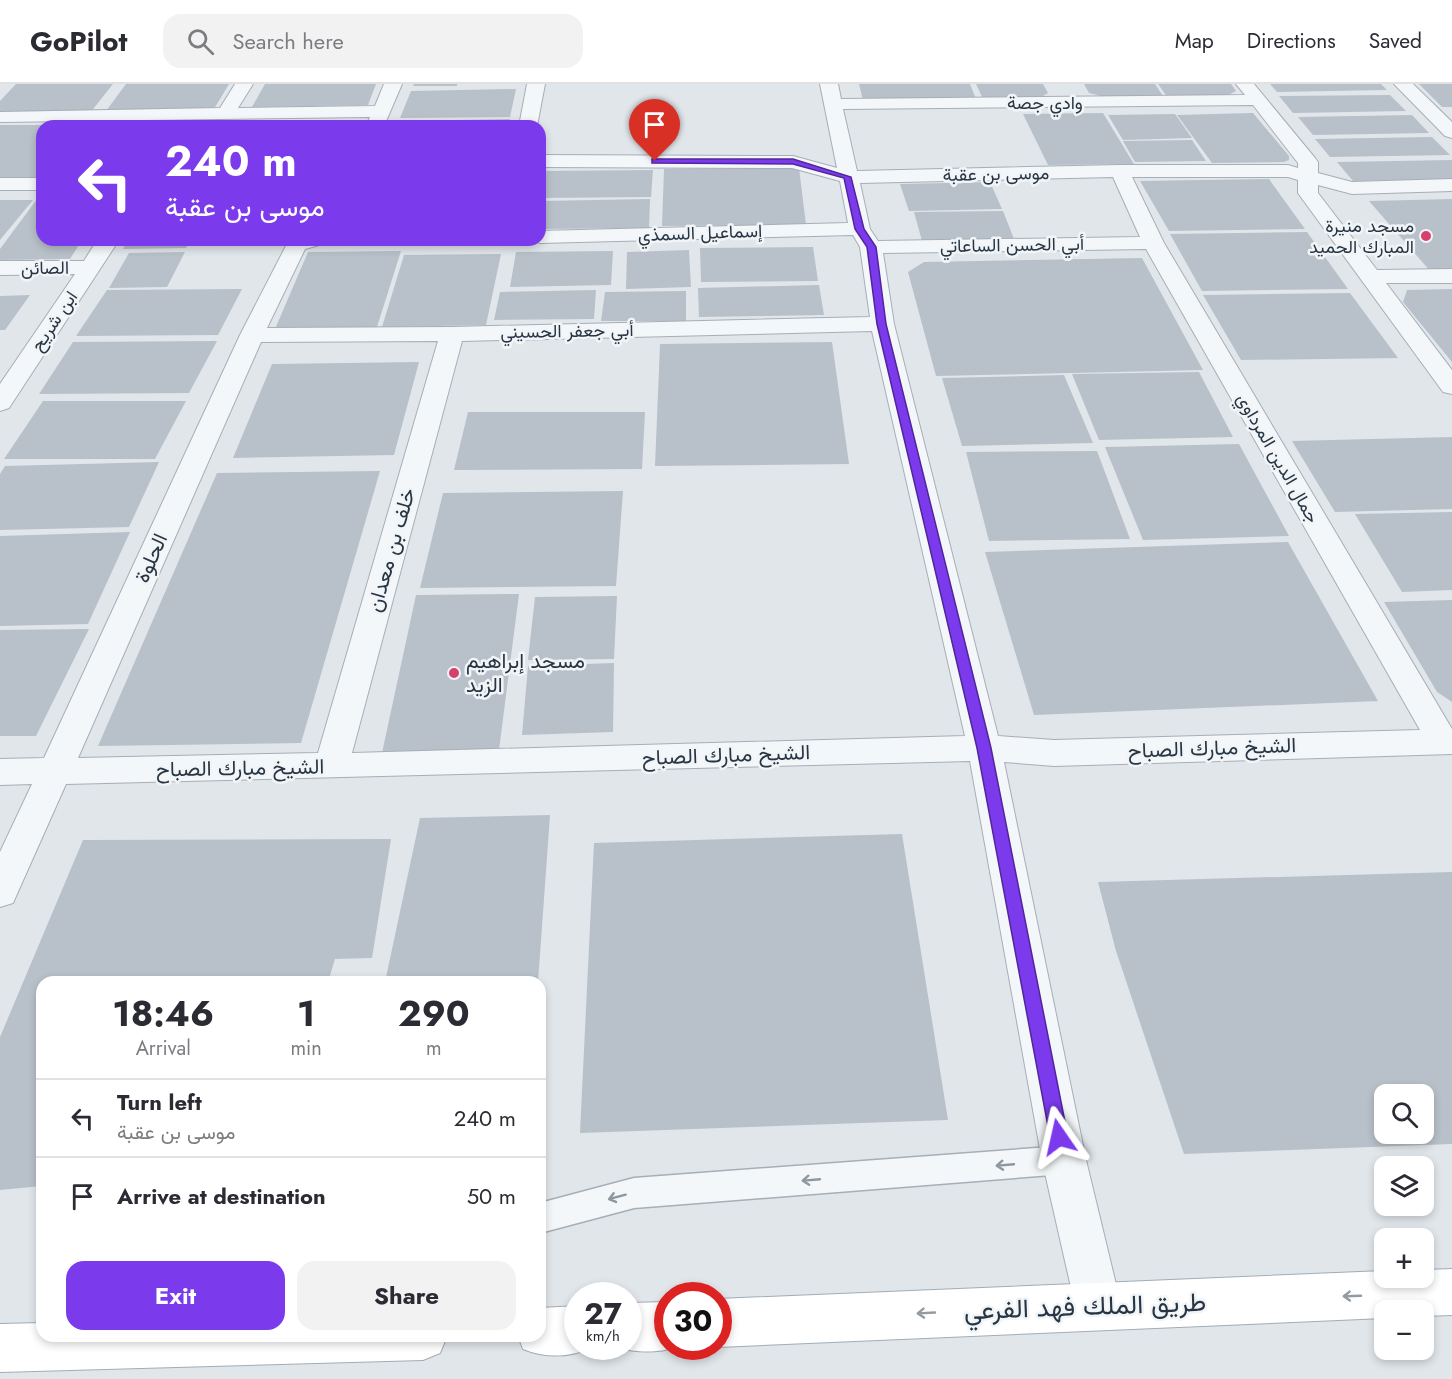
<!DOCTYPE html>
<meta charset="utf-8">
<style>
body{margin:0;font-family:Jost,Vazirmatn,sans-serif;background:#f2f2f3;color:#2b2b33;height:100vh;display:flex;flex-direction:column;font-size:22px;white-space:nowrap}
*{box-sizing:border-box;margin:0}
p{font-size:20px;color:#7c7c81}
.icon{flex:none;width:33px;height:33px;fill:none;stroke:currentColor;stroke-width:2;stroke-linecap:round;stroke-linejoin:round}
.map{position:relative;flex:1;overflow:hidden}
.details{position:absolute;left:36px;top:892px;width:510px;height:366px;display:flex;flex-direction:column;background:#fff;border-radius:18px;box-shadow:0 3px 9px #0003}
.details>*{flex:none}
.hud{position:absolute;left:36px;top:36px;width:510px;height:126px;border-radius:18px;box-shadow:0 3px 9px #0003;background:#7c3aed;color:#fff;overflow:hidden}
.tools{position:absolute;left:1374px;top:1000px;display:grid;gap:12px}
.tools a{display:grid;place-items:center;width:60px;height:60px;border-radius:12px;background:#fff;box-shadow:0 3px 9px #0003;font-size:30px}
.speed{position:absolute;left:564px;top:1198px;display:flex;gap:12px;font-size:30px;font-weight:700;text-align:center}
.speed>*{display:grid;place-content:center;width:78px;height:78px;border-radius:50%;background:#fff;box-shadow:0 3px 9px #0003;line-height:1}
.speed small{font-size:15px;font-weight:400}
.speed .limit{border:9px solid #d22;background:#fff;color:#111}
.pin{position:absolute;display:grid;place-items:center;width:51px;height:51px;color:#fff;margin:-62px -26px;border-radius:50% 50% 50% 0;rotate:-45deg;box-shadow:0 0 6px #0007}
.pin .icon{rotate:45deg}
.me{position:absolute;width:66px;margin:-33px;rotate:349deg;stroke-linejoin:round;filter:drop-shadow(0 0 4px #0008)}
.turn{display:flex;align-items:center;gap:21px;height:126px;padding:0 30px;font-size:27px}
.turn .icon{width:78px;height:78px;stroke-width:2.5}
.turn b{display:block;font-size:42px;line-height:51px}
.eta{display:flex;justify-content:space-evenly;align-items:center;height:102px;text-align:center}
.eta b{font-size:36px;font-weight:700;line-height:42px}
.action{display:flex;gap:12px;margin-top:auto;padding:12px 30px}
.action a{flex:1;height:69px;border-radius:18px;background:#7c3aed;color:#fff;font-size:24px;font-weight:700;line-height:69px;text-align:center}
.action a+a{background:#f2f2f3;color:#2b2b33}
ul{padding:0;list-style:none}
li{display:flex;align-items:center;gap:18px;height:78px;padding:0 30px;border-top:2px solid #e1e1e2}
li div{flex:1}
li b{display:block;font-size:22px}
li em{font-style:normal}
header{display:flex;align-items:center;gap:36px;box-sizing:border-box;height:84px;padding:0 30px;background:#fff;border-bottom:2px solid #e1e1e2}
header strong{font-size:28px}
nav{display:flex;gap:33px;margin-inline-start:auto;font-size:21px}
.search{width:420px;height:54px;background:#f2f2f3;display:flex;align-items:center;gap:15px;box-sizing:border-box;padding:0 21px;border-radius:18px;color:#7c7c81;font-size:22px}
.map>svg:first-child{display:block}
.building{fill:#b8c0c9;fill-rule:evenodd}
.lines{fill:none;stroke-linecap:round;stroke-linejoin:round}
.service-casing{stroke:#a6aeb6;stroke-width:3}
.minor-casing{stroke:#a6aeb6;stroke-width:2}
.primary-casing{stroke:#a0adb7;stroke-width:2}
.service{fill:#f4f7f9;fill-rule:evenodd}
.minor{fill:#f4f7f9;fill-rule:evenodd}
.primary{fill:#fff;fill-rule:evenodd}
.oneway{stroke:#8e969e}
.oneway2{stroke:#949aa2}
.route{fill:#7c3aed;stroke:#51269a;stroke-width:1.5}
.poi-dot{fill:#d6406c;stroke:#f1f5f8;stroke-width:2}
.labels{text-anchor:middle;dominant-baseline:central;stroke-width:5;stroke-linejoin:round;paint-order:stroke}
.far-street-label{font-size:18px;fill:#283644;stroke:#f1f5f8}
.far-poi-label{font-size:18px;fill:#283644;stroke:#f1f5f8;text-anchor:end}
.street-label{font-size:21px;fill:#283644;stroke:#f1f5f8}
.poi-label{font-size:21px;fill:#283644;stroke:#f1f5f8;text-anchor:start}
.near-street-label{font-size:26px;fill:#283644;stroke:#f1f5f8}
</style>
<header>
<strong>GoPilot</strong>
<div class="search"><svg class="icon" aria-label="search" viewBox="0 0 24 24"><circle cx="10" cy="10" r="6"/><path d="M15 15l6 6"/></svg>Search here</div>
<nav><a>Map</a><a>Directions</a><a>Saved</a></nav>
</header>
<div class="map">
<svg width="1452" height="1295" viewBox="0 0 1452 1295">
<rect width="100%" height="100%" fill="#e1e6eb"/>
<!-- building -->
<path class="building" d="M16,0H113L90,29L0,30V17Z
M126,0H229L214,25L106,27Z
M265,0H376L368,21L252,23Z
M414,0H457V2H413Z
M859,0H970L976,15L863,16Z
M976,0H1043L1048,9L1040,14L983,15Z
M1084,0H1155L1163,12L1105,13L1089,9Z
M1158,0H1231L1236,7L1225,13L1168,14Z
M1270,0H1381L1387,6L1277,8Z
M1419,0H1452V23H1442Z
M516,5L510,33L400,34L411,7Z
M1390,11L1406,27L1293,29L1279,12Z
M1103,29L1134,80L1048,81L1023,30Z
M1253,29L1289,72V76L1284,78L1212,79L1177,31Z
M1175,30L1192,54L1123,56L1108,31Z
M1412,31L1429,49L1313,51L1298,33Z
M510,35L508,42H401L402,37Z
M353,37L359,42H263L264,40Z
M261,38L258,42H162L163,39Z
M161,39L159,42H88V40Z
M0,41H42V94L0,95Z
M1432,53L1450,71L1330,73L1315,55Z
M1192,56L1206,77L1135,78L1123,57Z
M1452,76V96L1353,97L1337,78Z
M799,84L806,141L662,142L664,85Z
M653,86L651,113L540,114V87Z
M1269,95L1305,145L1169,147L1140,97Z
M990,98L1002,125L909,127L900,100Z
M40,111H42V156H82L70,175L0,176V165Z
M650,115L649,144L540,145V117Z
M1452,115V188H1431L1369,117Z
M0,116H33L0,156Z
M1003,127L1014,155L922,157L914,128Z
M1307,148L1348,205L1202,207L1170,150Z
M128,156H190L186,164L123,165Z
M195,156H262L260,159L193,160Z
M813,163L818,197L701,198L700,164Z
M689,166L691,203L626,205L627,168Z
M401,167L377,243L275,245L308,168Z
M613,167L611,201L510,203L516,168Z
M185,168L167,203L109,204L129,169Z
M501,170L486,241L382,243L404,171Z
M1142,174L1203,286L936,292L908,188L924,178Z
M819,201L824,231L699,233L698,204Z
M242,205L218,251L76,252L107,206Z
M1452,205V278L1403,218L1407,206Z
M596,206L594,235L494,236L500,208Z
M686,207V237H601L605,208Z
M1350,209L1398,274L1241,276L1203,211Z
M30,211L5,246H0V212Z
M217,257L189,309L39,310L73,258Z
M832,258L849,380L655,382L660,260Z
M419,278L394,371L233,374L272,280Z
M1199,288L1233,353L1099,356L1072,290Z
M1064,291L1093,359L962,362L942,294Z
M43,317H186L155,375H4Z
M468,328H645L642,385L454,386Z
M1452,353V425L1335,428L1292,357Z
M1239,360L1289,452L1143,456L1105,363Z
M1097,367L1130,455L989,457L966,368Z
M159,378L129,443L0,446V390L5,382Z
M380,387L301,659L98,662L217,389Z
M623,407L616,502L420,504L443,409Z
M1452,428V506L1402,508L1355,430Z
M130,448L88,540L0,542V452Z
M1288,458L1378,617L1034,631L985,468Z
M519,510L499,666L382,669L416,511Z
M617,512L614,575L528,576L535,513Z
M1452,516V618L1437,608L1384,518Z
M89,545L36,652H0V546Z
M614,579L613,648L522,651L528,582Z
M550,731L538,898H385L420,734Z
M902,750L948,1036L580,1049L594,759Z
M391,755L372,874L335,875L328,898H42V1102L0,1106V953L83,756Z
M1452,788V1060L1184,1070L1116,867L1098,798ZM1384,1011H1424V1050H1384Z"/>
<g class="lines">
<defs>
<path id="service" d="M1064,1062L1074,1066L1079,1076L1074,1086L1064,1090L634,1124L540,1149V1119L634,1094Z"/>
<path id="minor" d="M235,0H253L238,24L375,22L384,0H402L384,42H366L370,33L0,38V28L220,24Z
M527,0H545L537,42H519Z
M820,0H838L841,15L1245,11L1236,0H1254L1315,74L1318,78V89L1352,98L1452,95V107L1352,110L1318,101V109L1377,186L1452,185V199H1386L1452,286V310L1443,308L1298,109V96L1288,93H1132L1164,159L1452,645V670L1054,682L1004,678L1086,1076L1121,1221L1115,1238L1098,1244L1081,1238L1075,1221L1042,1076L970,677L66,700L13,819L0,823V768L32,700L0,701V675L44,674L240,251L289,156H327L323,160L305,165L267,244L452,243L870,233L860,163L853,151L540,159L532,156H540V147L848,139L840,97L792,84L540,83V71L793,72L837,84ZM1253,21L1298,79V84L1288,81H1120L857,87L843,25ZM1113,93L1140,153L878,157L870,145L860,99ZM1146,165L1420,646L1054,656L998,652L894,240L883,169ZM872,247L965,652L352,669L462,257ZM438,257L318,669L78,674L261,258Z
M1394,0H1413L1452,38V54L1445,52Z
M0,94H42V106H0Z
M97,156H119L9,324L0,327V300L75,190L0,191V177H84Z"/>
<path id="primary" d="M1452,1185V1231L1424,1232V1227H1384V1234L718,1263V1215L1384,1187V1194H1424V1186Z
M668,1218V1263H675C660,1269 634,1269 619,1263H628V1219Z
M578,1222V1263H594C571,1273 547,1275 523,1265L518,1252H540V1224Z
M42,1239V1252H447L440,1269L423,1276L0,1288V1240Z"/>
</defs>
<!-- service casing -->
<use href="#service" class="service-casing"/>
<!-- minor casing -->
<use href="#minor" class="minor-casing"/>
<!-- primary casing -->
<use href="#primary" class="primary-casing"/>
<!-- service -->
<use href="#service" class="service"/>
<!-- minor -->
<use href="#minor" class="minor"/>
<!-- primary -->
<use href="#primary" class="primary"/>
</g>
<!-- one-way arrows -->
<defs><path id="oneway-shaft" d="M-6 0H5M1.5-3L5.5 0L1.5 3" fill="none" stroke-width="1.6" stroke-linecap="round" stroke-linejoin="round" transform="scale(1.5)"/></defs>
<g class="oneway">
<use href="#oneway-shaft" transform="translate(1005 1081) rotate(175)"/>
<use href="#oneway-shaft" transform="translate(811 1096) rotate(175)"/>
<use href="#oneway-shaft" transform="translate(617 1113) rotate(165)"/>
</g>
<g class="oneway2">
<use href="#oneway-shaft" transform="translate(1352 1212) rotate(178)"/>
<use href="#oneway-shaft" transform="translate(926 1229) rotate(177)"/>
</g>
<!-- route -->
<path class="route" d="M655,75H793L851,93L864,145L876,163L886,240L991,664L1068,1053L1066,1059L1059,1062L1053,1059L1050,1053L977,664L877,240L867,163L855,145L844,94L793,80L652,79V75Z"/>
<!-- markers -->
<g class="poi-dot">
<circle cx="1426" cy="152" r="6"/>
<circle cx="454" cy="589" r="6"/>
</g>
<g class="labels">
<!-- far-street labels -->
<g class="far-street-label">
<text x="1045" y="19">وادي جصة</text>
<text transform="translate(996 90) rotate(-1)">موسى بن عقبة</text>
<text transform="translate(700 149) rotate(-2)">إسماعيل السمذي</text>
<text transform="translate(1012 161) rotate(-1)">أبي الحسن الساعاتي</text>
<text transform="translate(45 184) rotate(-1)">الصائن</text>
<text transform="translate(54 237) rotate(-56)">ابن شريح</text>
<text transform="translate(567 247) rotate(-1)">أبي جعفر الحسيني</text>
<text transform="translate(1278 374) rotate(60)">جمال الدين المرداوي</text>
</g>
<!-- far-poi labels -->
<g class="far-poi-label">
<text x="1414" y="142">مسجد منيرة<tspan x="1414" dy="21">المبارك الحميد</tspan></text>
</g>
<!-- street labels -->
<g class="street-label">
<text transform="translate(391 466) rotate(-74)">خلف بن معدان</text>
<text transform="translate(151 474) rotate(-66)">الحلوة</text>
<text transform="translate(1212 664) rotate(-2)">الشيخ مبارك الصباح</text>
<text transform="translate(726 671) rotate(-2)">الشيخ مبارك الصباح</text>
<text transform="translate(240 684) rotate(-1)">الشيخ مبارك الصباح</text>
</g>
<!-- poi labels -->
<g class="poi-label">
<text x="466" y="577">مسجد إبراهيم<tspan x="466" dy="24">الزيد</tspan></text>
</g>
<!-- near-street labels -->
<g class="near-street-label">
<text transform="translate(1085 1222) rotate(-2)">طريق الملك فهد الفرعي</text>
</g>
</g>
</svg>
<div class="tools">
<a><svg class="icon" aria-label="search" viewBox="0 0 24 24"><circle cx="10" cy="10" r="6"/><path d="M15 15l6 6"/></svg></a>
<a><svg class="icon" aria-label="layers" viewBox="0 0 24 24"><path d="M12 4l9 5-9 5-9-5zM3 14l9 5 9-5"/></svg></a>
<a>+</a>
<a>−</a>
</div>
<div class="speed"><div>27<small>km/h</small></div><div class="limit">30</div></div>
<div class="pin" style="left:655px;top:77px;background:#d93025"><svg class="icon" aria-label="arrive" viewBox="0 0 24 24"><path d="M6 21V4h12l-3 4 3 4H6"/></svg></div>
<svg class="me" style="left:1059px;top:1053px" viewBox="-20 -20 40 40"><path d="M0-17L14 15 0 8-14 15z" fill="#7c3aed" stroke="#fff" stroke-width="4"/></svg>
<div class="hud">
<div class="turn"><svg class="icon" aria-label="left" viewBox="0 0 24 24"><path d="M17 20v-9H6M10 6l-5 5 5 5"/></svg><div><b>240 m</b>موسى بن عقبة</div></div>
</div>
<section class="details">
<div class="eta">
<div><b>18:46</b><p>Arrival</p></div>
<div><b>1</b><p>min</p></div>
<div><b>290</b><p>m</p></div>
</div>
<ul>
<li><svg class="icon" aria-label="left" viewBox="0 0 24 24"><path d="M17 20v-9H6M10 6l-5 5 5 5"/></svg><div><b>Turn left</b><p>موسى بن عقبة</p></div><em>240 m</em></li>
<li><svg class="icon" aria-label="arrive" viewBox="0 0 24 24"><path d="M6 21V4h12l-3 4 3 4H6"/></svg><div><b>Arrive at destination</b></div><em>50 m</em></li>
</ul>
<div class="action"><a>Exit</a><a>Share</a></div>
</section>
</div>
